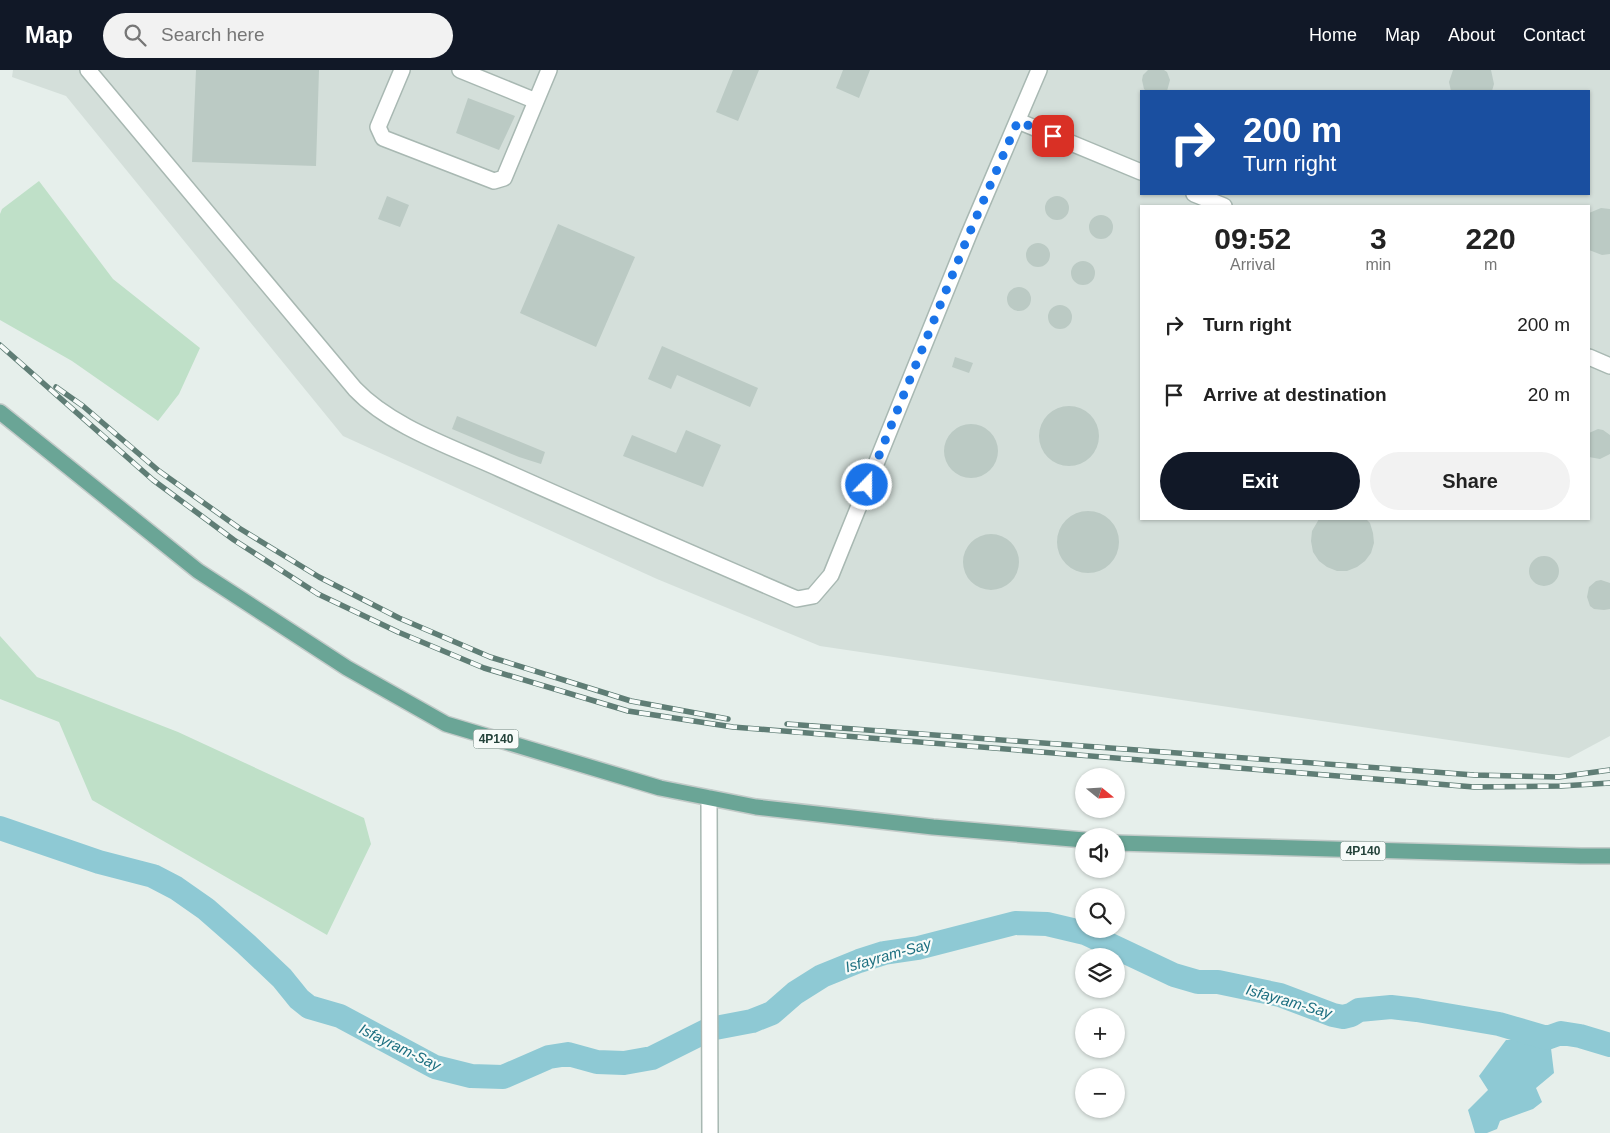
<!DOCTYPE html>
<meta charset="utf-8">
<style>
body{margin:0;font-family:Helvetica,sans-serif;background:#f2f2f2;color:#222;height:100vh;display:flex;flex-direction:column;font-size:19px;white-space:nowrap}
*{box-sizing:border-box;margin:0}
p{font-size:16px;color:#767676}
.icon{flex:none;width:28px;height:28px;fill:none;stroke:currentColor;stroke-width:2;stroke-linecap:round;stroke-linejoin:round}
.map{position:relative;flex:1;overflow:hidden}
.panel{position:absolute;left:1140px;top:135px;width:450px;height:315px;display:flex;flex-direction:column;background:#fff;border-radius:0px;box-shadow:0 1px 4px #0004}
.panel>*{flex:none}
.hud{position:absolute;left:1140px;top:20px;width:450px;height:105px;border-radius:0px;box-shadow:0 1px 4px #0004;background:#1a4fa0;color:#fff;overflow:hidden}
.needle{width:32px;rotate:108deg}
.controls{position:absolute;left:1075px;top:698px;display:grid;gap:10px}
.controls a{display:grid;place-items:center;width:50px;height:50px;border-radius:50%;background:#fff;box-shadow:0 1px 4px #0004;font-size:25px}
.pin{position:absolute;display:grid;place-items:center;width:42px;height:42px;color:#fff;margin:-21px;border-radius:10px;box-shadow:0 2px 8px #0006}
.me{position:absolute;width:55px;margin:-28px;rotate:22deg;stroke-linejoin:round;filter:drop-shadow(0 0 4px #0008)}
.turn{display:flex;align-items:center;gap:18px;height:105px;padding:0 20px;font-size:22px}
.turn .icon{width:65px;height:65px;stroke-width:2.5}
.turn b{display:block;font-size:35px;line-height:42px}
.eta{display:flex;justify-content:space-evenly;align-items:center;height:85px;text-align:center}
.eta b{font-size:30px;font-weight:800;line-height:35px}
.primary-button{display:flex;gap:10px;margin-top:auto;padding:10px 20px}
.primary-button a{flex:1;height:58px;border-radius:30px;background:#111827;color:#fff;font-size:20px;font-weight:800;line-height:58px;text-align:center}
.primary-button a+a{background:#f2f2f2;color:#222}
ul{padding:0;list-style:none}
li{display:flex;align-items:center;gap:15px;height:70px;padding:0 20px}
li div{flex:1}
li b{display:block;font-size:19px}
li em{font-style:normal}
header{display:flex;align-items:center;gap:30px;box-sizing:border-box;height:70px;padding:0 25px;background:#111827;color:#fff}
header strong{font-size:24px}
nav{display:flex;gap:28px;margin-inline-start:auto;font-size:18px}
.search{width:350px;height:45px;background:#f2f2f2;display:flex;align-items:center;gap:12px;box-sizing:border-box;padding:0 18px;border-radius:28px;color:#767676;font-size:19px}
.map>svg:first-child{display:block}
.built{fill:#d4dfda;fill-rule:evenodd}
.green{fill:#bfe0c8}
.water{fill:#8ec9d4}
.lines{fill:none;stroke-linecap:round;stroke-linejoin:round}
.river{stroke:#8ec9d4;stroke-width:24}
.building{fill:#bbcac4}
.minor-casing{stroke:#a8b8b2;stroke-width:18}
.major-casing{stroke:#c2cac8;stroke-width:18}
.minor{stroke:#fff;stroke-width:15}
.major{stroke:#6aa596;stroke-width:15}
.rail-casing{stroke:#5f7d75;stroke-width:5.5}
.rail{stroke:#f7fbf9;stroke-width:4;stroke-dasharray:11;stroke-linecap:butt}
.route{stroke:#1a73e8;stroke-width:9;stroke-dasharray:0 16.2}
.labels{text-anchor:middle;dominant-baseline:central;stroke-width:4.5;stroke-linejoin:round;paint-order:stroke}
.shield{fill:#f7fbf9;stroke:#637a73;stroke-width:1}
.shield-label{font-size:12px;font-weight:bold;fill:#24423a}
.water-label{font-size:15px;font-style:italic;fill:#1c6f80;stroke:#f7fbf9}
</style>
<header>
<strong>Map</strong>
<div class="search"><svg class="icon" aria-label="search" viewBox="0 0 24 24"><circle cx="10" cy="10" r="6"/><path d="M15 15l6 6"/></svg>Search here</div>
<nav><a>Home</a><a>Map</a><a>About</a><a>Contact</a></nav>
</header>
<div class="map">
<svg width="1610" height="1063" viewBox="0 0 1610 1063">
<rect width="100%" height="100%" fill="#e6efeb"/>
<!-- built -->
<path class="built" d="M13,0H1610V666L1569,688L820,576L657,509L343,366L66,26L12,7ZM1141,21H1589V124H1141ZM1141,136H1589V449H1141Z"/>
<!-- green -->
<path class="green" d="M39,111L113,209L200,278L179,324L158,351L72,291L0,250V144L2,139Z
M0,566L37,607L178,662L364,748L371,774L327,865L92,730L59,652L0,629Z"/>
<!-- water -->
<path class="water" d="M1506,970H1550L1554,1003L1536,1018L1542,1032L1533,1039L1500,1051L1497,1059L1487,1063H1475L1468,1040L1488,1020L1479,1006Z"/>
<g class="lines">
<!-- river -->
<path class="river" d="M0,758L99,792L153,806L176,818L206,839L246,874L282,908L299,929L309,937L340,946L435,997L471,1006L503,1007L549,987L568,984L597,992L624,993L652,988L710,959L752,951L772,943L795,923L822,906L859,891L884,883L918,878L1015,853L1047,854L1085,863L1174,905L1198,912H1218L1280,925L1333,945L1343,947L1351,945L1359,940L1391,937L1417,940L1499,954L1547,968L1561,963L1580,966L1610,975"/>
</g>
<!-- building -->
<path class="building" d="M196,0H319L316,96L192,92Z
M733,0H759L738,51L716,42Z
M843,0H870L859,28L836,18Z
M1148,0H1164L1167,2L1170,10L1167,21H1146L1144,19L1142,10L1143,5Z
M1453,0H1491L1494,14L1492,21H1451L1449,12Z
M468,28L515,46L499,80L456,63Z
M1045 138a12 12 0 1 1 24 0a12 12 0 1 1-24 0Z
M387,126L409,135L400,157L378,149Z
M1601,138L1610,139V184L1602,185L1589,180V143Z
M1089 157a12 12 0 1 1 24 0a12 12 0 1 1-24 0Z
M558,154L635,187L596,277L520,243Z
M1026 185a12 12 0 1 1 24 0a12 12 0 1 1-24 0Z
M1071 203a12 12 0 1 1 24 0a12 12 0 1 1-24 0Z
M1007 229a12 12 0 1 1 24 0a12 12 0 1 1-24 0Z
M1048 247a12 12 0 1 1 24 0a12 12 0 1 1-24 0Z
M662,276L758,318L750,337L677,305L671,319L648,309Z
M955,287L973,293L969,303L952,297Z
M1039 366a30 30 0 1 1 60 0a30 30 0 1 1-60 0Z
M457,346L545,382L541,394L519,387L452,359Z
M944 381a27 27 0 1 1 54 0a27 27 0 1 1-54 0Z
M1598,359L1603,360L1610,365V384L1600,389L1589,387V363Z
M686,360L721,375L703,417L623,386L632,365L676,383Z
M1057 472a31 31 0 1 1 62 0a31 31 0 1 1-62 0Z
M1319,449H1366L1370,453L1373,463L1374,473L1371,483L1365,491L1357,497L1347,501H1337L1327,497L1319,491L1313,482L1311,471L1312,461Z
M963 492a28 28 0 1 1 56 0a28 28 0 1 1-56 0Z
M1529 501a15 15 0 1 1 30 0a15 15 0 1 1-30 0Z
M1601,510L1610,513V539L1604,540L1594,539L1590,536L1587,527L1589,517L1596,511Z"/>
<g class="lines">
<defs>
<path id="minor" d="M88,0L355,319C391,357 452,377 500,399C598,443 698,486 797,529L813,526L831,505L969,164L1039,0
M402,0L378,57L383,68L494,111L504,108L549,0
M460,0L536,31
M1018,51L1141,102
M1194,124L1224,136
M1589,287L1610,296
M709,728L710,1063"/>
<path id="major" d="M0,342L198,501L347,598L446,654L660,718L756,737L933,757L1084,770
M1116,773L1581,786H1610"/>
</defs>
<!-- minor casing -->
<use href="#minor" class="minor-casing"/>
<!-- major casing -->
<use href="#major" class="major-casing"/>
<!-- minor -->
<use href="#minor" class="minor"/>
<!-- major -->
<use href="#major" class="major"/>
<defs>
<path id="rail" d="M0,275L153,410L234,470L318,524L398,562L484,598L628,641L733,657L1474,717L1561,716L1610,713
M56,317L83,336L159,401L239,458L319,507L399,548L490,587L631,631L728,649
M787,654L1474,705L1559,707L1610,700"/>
</defs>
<!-- rail casing -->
<use href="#rail" class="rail-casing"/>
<!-- rail -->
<use href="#rail" class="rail"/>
</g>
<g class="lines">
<!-- route -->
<path class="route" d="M867,415L969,164L1018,51L1053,66"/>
</g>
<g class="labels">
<!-- shield labels -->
<g class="shield">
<rect x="473.5" y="659.5" width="45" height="19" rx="4"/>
<rect x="1340.5" y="771.5" width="45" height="19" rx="4"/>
</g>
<g class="shield-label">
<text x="496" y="669">4P140</text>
<text x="1363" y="781">4P140</text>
</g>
<!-- water labels -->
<g class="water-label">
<text transform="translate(888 885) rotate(-16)">Isfayram-Say</text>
<text transform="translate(1289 931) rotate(16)">Isfayram-Say</text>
<text transform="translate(400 977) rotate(26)">Isfayram-Say</text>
</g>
</g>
</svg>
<div class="controls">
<a><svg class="needle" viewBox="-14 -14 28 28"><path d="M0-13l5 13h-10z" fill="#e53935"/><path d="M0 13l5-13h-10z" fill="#767676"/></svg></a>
<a><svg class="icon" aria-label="sound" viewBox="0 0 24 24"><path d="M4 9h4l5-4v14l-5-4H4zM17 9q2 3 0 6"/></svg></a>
<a><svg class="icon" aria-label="search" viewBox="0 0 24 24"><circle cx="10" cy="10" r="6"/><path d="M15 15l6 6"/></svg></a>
<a><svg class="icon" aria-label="layers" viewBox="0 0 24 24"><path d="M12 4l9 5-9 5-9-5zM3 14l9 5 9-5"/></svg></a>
<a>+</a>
<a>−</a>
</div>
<div class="pin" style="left:1053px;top:66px;background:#d93025"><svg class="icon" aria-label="arrive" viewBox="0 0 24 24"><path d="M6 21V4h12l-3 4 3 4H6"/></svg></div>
<svg class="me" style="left:867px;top:415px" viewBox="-20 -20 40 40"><circle r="17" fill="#1a73e8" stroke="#fff" stroke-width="3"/><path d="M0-11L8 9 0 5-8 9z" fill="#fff"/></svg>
<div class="hud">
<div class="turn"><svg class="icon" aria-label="right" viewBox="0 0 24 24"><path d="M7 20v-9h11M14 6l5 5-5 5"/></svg><div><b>200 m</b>Turn right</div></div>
</div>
<section class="panel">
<div class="eta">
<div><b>09:52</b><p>Arrival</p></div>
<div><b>3</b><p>min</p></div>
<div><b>220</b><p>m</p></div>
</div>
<ul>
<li><svg class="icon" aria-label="right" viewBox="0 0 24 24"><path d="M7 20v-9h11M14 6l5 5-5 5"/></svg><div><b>Turn right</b></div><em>200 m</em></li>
<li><svg class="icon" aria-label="arrive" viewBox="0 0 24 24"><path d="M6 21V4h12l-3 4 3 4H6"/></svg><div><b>Arrive at destination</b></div><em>20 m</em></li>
</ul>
<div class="primary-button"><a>Exit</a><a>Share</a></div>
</section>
</div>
